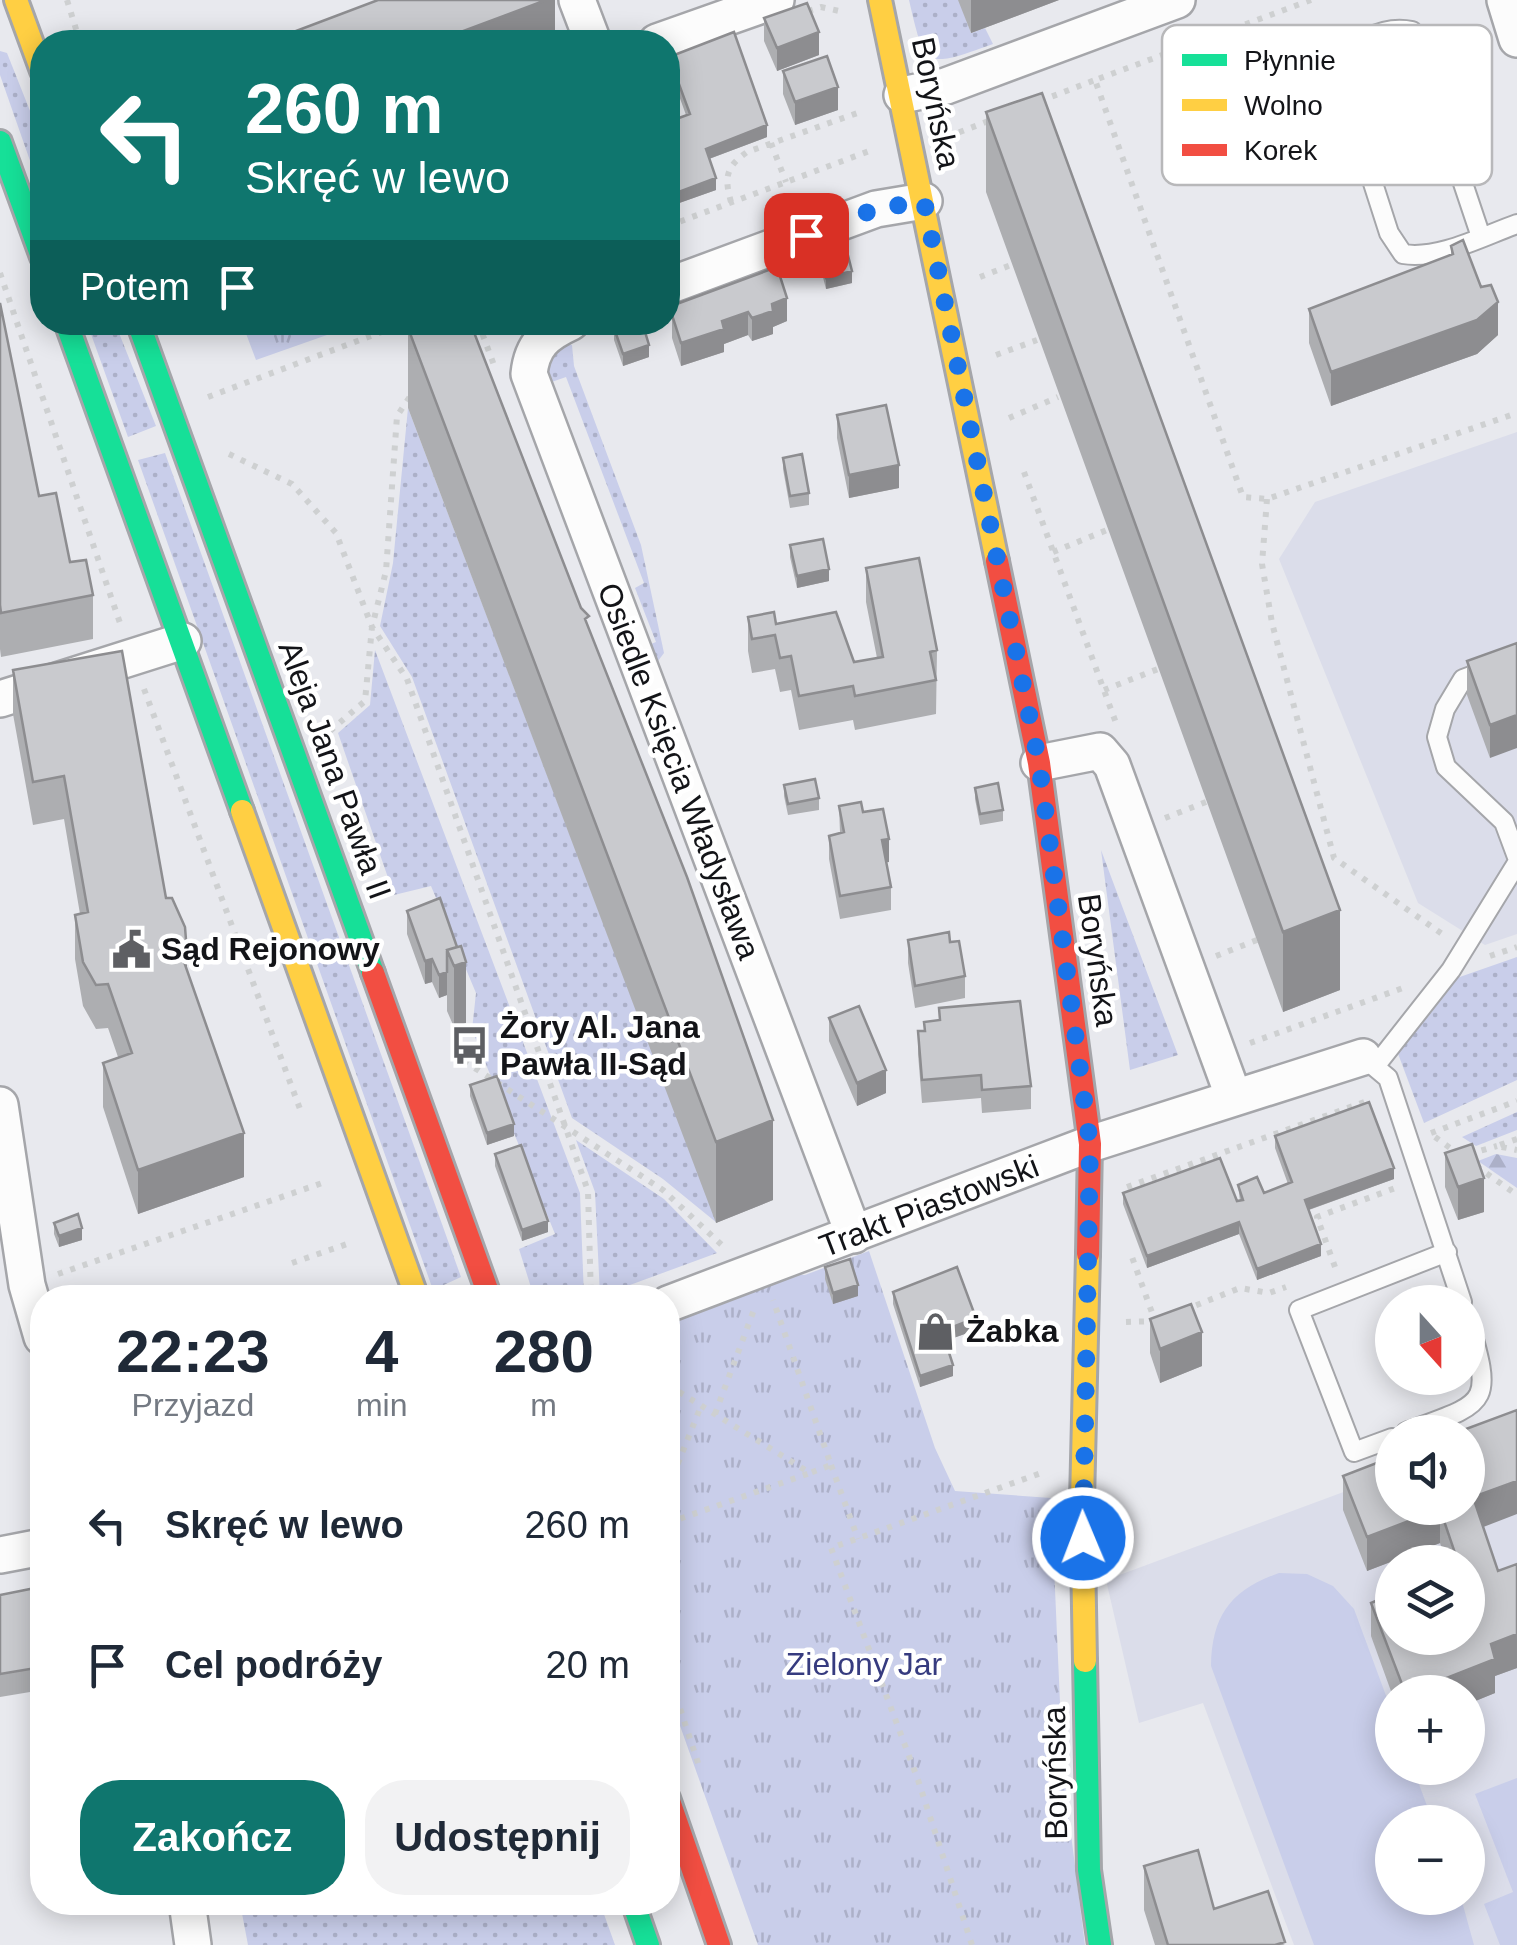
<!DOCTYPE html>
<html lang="pl">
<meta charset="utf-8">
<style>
body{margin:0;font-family:Arial,sans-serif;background:#f2f2f3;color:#1f2937;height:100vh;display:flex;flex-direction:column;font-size:38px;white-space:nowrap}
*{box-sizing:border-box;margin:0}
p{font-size:32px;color:#747a83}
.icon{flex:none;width:55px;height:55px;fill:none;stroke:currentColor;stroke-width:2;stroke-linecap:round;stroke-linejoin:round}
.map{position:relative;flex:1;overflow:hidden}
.panel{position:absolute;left:30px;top:1285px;width:650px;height:630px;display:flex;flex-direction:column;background:#fff;border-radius:40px;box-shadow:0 5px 25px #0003}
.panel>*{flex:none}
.hud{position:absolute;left:30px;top:30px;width:650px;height:305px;border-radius:40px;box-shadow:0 5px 25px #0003;background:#0f766e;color:#fff;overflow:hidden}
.needle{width:65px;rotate:159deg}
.buttons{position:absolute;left:1375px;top:1285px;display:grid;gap:20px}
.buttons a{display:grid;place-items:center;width:110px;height:110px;border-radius:50%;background:#fff;box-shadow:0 5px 25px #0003;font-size:50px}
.pin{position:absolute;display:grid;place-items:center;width:85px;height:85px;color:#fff;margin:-42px;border-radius:20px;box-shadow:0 5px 15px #0006}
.me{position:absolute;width:110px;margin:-55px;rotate:359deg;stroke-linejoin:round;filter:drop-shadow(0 0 8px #0008)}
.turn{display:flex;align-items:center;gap:35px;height:210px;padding:0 50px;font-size:45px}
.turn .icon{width:130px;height:130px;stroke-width:2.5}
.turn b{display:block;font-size:70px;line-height:85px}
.then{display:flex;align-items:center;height:95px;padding:0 50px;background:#0003;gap:20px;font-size:38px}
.eta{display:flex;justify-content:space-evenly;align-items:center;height:170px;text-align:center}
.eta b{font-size:60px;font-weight:800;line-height:70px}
.cta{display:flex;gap:20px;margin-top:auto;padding:20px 50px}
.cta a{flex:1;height:115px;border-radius:40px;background:#0f766e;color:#fff;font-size:40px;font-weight:800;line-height:115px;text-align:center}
.cta a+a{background:#f2f2f3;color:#1f2937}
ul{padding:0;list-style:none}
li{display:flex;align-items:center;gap:30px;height:140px;padding:0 50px}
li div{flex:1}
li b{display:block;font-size:38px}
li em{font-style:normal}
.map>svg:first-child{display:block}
.built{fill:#dbddea;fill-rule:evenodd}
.grass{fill:url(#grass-dots)}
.forest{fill:url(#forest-firs)}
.park{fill:url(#park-tufts)}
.pitch{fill:#c9ceea}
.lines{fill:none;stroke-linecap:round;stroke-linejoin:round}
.lane-casing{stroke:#a5a6aa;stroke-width:22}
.street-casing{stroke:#a5a6aa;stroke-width:40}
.fast-casing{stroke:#a5a6aa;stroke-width:28}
.slow-casing{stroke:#a5a6aa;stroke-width:28}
.jam-casing{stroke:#a5a6aa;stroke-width:28}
.path{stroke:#ced0d1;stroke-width:6;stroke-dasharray:5 8;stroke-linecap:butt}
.lane{stroke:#fcfcfc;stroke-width:18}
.street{stroke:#fcfcfc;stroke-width:35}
.fast{stroke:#16e098;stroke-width:22}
.slow{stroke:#ffcf43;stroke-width:22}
.jam{stroke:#f24e42;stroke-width:22}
.wall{fill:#adaeb1}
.shaded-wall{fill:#8d8d90}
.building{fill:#c9cace;stroke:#8d8d90;stroke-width:2.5}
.route{stroke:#1a73e8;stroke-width:18;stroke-dasharray:0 32.4}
.labels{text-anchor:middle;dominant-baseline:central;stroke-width:9;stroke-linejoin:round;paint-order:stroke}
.street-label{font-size:32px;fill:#131418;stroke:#fff}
.poi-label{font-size:32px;font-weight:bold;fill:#131418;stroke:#fff;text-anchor:start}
.park-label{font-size:32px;fill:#363b7f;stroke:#fff}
.key{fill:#fff;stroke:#b8b8ba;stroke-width:2.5}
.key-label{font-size:28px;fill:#131418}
</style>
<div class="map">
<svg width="1517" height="1945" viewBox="0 0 1517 1945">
<defs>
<pattern id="grass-dots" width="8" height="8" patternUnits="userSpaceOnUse" patternTransform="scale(2.5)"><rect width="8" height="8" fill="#c9ceea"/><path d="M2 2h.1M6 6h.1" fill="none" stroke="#acb0c8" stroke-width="1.8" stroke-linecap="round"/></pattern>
<pattern id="forest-firs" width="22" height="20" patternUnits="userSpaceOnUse" patternTransform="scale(2.5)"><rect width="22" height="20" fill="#c9ceea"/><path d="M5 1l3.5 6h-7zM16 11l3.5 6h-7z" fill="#acb0c8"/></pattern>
<pattern id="park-tufts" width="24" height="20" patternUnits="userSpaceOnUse" patternTransform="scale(2.5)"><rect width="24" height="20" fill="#c9ceea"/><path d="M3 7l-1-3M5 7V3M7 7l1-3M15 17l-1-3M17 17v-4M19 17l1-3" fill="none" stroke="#acb0c8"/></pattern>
</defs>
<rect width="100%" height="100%" fill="#e8e9ee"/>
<!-- built -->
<path class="built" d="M1517,432V934L1485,945L1418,903L1279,559L1315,502Z
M1517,1428V1945H1294L1203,1703L1139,1723L1106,1580L1392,1474V1508H1468ZM1392,1562H1468V1638H1392ZM1392,1692H1468V1768H1392ZM1392,1822H1468V1898H1392Z"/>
<!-- grass -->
<path class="grass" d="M909,0H959L971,33L985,28L993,44C926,68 925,70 909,0Z
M0,51L7,53L42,141V195L0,75Z
M87,323H115L156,426L128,437Z
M567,344L572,345L574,366L641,545L664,653L658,661L654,662L646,646L656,642L635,588L644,583L566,377L546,384L547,356Z
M408,408L717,1223L663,1179L572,1118L412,677L380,626L393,563Z
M165,453L461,1277L433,1290L138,460Z
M375,650L580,1193L584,1297H534L519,1249L555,1234L472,1030L476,993L431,886L394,895L338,733L370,705Z
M1101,850L1178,1055L1130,1070Z
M1517,957V1080L1424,1123L1397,1051L1454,979Z
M1517,1112V1130L1476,1146L1462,1137Z
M576,1140L664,1199L717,1253L600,1296L595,1192Z
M240,1903H600L615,1945H248Z"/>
<!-- forest -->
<path class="forest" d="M1496,1154L1517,1158V1188L1478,1161Z"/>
<!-- park -->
<path class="park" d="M242,323V322L361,323L256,360Z
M869,1251L935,1448L955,1491L1051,1498L1063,1771L1085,1945H758L668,1692V1309L766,1272L805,1275Z"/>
<!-- pitch -->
<path class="pitch" d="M1279,1573L1307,1574L1333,1586L1354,1609L1392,1712V1768H1413L1433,1822H1392V1898H1461L1474,1945H1314L1211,1666C1212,1615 1231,1590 1279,1573Z
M1517,1778V1945H1500L1484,1904L1513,1892L1475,1794Z"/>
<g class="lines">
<defs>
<path id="lane" d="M1481,237L1412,31C1383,25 1351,42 1336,68L1389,233L1403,254C1439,260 1483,236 1517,224
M1517,659L1463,679L1445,709L1437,737L1446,767L1504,822L1517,857
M1363,1057L1388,1078L1462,1302
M1377,1064L1451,970L1517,863
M1406,1432C1488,1402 1494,1406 1468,1319
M1392,1438L1354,1452L1299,1310L1447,1252"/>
<path id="street" d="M577,0L593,42
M1505,0L1517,39
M657,42L776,0
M902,95L946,86L1177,0
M668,286L876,209L924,201
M571,322C545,334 532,345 529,374L854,1235
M0,699L183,641
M1039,763L1100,751L1112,765L1234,1098
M0,1105L27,1285L42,1337
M668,1304L1090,1144L1363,1057
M0,1555L42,1547
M187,1902L193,1945"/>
<path id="fast" d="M0,142L42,257
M66,322L242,811
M138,322L373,973
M1085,1661L1089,1870L1100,1945
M633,1902L648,1945"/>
<path id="slow" d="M16,0L42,71
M880,0L997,561
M242,811L417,1298
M1085,1661L1082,1501L1088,1254"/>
<path id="jam" d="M997,561L1039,763L1090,1144L1088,1254
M373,973L490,1298
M668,1798L719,1945"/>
</defs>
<!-- lane casing -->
<use href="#lane" class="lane-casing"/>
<!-- street casing -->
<use href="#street" class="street-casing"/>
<!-- fast casing -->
<use href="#fast" class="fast-casing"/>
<!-- slow casing -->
<use href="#slow" class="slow-casing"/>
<!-- jam casing -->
<use href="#jam" class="jam-casing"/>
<!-- path -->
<path class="path" d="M67,0L80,42
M1311,0L1095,80L1243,497L1267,499L1517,413
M808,11L821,7L839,11
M1040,101L1095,80
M947,137L991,120
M771,143L786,182
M731,202C724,177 726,167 747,152L863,111
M668,226L872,150
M0,273L121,626
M980,277L1011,265
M478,322L495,368
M996,355L1037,340
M208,397L408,322
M1009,418L1058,397
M229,454L292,484L336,533L372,627L407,679L588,1191L591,1298
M1024,472L1116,723
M1267,499L1262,564L1272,623L1334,858L1445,936
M1053,552L1107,530
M144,689L300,1109
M1104,690L1158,669
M330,731L365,701L372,627L386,571L397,416L413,392
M1165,818L1206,802
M1216,956L1257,940
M1490,956L1517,947
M1250,1043L1403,988
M453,1054L663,1190L724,1247
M1431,1133L1517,1101
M1435,1137L1457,1153
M1517,1139L1497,1146L1517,1150
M1469,1154L1497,1146
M1476,1166L1517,1195
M1127,1187L1370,1100
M292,1263L350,1243
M1335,1267L1317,1217L1398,1187
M58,1274L328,1181
M617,1298L638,1290
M1184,1310L1240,1288L1269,1293L1286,1287
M1126,1322L1155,1321L1132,1257
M668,1385L810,1473L831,1465L773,1300
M715,1414L755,1307
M831,1465L858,1539
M668,1488L701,1406
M668,1523L810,1473
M668,1672L700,1769
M972,1945L918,1780L831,1548L1044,1472"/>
<!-- lane -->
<use href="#lane" class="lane"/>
<!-- street -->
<use href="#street" class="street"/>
<!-- fast -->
<use href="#fast" class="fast"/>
<!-- slow -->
<use href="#slow" class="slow"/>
<!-- jam -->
<use href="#jam" class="jam"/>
</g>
<!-- wall -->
<path class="wall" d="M958,0H1059L971,33Z
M764,18L819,55L777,71L764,41Z
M669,57L767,137L709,159L716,190L668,207V122L686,115L669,68Z
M783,71L838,110L795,125L783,94Z
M986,112L1340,990L1283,1012L986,192Z
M1451,246L1498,335L1477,354L1331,406L1309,343V309L1451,255Z
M819,251L852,283L826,289L819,262Z
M777,267L787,321L773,327V334L752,341L748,335L724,344V352L681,366L672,338V315Z
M0,303L39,496L70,562L93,595V639L1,657L0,649Z
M408,328L589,629L773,1200L716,1223L408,408Z
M614,328L649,357L623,366L614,340Z
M837,415L899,488L849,498L837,438Z
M783,458L809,493V505L790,508L783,469Z
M790,545L829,581L797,588L790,557Z
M866,568L937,650L936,714L855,730L853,720L799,730L791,690L780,692L775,669L752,673L748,651V617L776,624L854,662L877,658L866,602Z
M1517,643L1490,758L1467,695V661Z
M13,670L166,898L244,1177L138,1214L103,1107V1063L118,1057L108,1028L96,1029L83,1006L75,959V915L80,914L64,819L33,825L13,714Z
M784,785L819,798V810L788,815L784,796Z
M975,788L1003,810V821L980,825L975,799Z
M839,806L863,812L889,862H886L891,887V910L840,919L829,859V836L840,833Z
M440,898L466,1023L454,1027L447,1011V995L439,998L432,982L425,984L407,934V911Z
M908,940L950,942L965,976V998L915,1008L908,963Z
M939,1008L1031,1086V1109L982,1113L981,1098L922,1103L918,1054V1031H924L939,1021Z
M829,1018L886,1093L857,1106L829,1041Z
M470,1085L514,1136L487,1145L470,1096Z
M1275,1136L1394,1179L1309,1210L1321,1256L1257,1280L1239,1234L1147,1268L1123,1204V1193L1237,1201H1240L1238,1185L1264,1193L1288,1184L1275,1148Z
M1445,1153L1484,1212L1458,1220L1445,1187Z
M495,1154L548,1232L522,1241L495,1166Z
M54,1223L82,1240L59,1247L54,1234Z
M825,1267L858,1296L833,1304L825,1279Z
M893,1292L976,1330L945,1341L953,1376L920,1387L893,1304Z
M1150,1319L1202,1366L1160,1383L1150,1353Z
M1343,1476L1468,1508L1483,1527L1498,1571L1517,1564V1668L1495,1676V1693L1468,1704V1692H1392V1694L1371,1636V1603L1392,1638L1468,1562H1447L1440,1543L1367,1571L1343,1510Z
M42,1576V1690L0,1697V1595L35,1588V1577Z
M38,1816H42V1886L38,1850Z
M1144,1866L1214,1909L1285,1945H1155L1144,1910Z"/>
<!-- shaded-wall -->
<path class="shaded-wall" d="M546,0H555V40L549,42H434Z
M971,0H1059L971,33Z
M819,32V55L777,71V48Z
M838,87V110L795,125V102Z
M767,125V137L706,160V149Z
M716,178V190L668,207V196Z
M852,271V283L826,289V278Z
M787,298V321L773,327V334L752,341V318L772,304Z
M1498,302V335L1477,354L1331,406V372Z
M748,312V335L724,344V352L681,366V343L722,321Z
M649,345V357L623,366V354Z
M899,465V488L849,498V475Z
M829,569V581L797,588V576Z
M1517,715V748L1490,758V725Z
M889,839V862L882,863V840Z
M1340,910V990L1283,1012V932Z
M187,953V997L182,956Z
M432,959V982L425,984V961Z
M466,962V1023L454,1027V966Z
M447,972V995L439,998V975Z
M886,1070V1093L857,1106V1083Z
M773,1120V1200L716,1223V1142Z
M514,1124V1136L487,1145V1133Z
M244,1133V1177L138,1214V1170Z
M1394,1168V1179L1305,1211V1200Z
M1484,1178V1212L1458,1220V1187Z
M548,1221V1232L522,1241V1230Z
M1239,1222V1234L1147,1268V1256Z
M82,1228V1240L59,1247V1236Z
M1321,1244V1256L1257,1280V1269Z
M858,1285V1296L833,1304V1293Z
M976,1318V1330L942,1342V1331Z
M1202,1332V1366L1160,1383V1349Z
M953,1365V1376L920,1387V1376Z
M1517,1481V1514L1473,1531V1497Z
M1440,1509V1543L1367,1571V1537Z
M1517,1634V1668L1495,1676V1693L1468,1704V1692H1411L1491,1644Z"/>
<!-- building -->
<path class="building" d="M378,0H546L434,42H267Z
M807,3L819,32L777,48L764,18Z
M734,32L767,125L706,149L716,178L668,196V122L690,114L669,57Z
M827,56L838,87L795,102L783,71Z
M1042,93L1340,910L1283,932L986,112Z
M1463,240L1481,287L1491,285L1498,302L1477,320L1331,372L1309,309L1453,254L1451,246Z
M845,244L852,271L826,278L819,251Z
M777,267L787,298L772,304L773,311L752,318L748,312L722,321L724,329L681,343L672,315L674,305Z
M0,303L39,496L56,493L70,562L86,560L93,595L1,613L0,605Z
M422,322H470L581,608L589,616L585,619L687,877L773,1120L716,1142L408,328Z
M630,322H642L649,345L623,354L614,328Z
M886,405L899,465L849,475L837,415Z
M802,454L809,493L790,496L783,458Z
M823,539L829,569L797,576L790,545Z
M919,558L937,650L930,652L936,680L855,696L853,686L799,696L791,656L780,658L775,635L752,639L748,617L774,612L776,624L836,612L854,662L883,657L866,568Z
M1517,643V715L1490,725L1467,661Z
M122,651L166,898H172L185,927L187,953L182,956L244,1133L138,1170L103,1063L132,1053L108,984L96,985L83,962L75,915L88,912L64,776L33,782L13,670Z
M815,779L819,798L788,804L784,785Z
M998,783L1003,810L980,814L975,788Z
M861,802L863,812L883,809L889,839L882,840L891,887L840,896L829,836L844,832L839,806Z
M440,898L457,947L447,950V972L439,975L432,959L425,961L407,911Z
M949,932L950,942L959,941L965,976L915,986L908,940Z
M461,946L466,962L454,966L447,950Z
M1020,1001L1031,1086L982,1090L981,1075L922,1080L918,1031H925L924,1022L940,1020L939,1008Z
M859,1006L886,1070L857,1083L829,1018Z
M497,1076L514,1124L487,1133L470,1085Z
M1369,1102L1394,1168L1305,1200L1321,1244L1257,1269L1239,1222L1147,1256L1123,1193L1220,1158L1237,1201L1243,1200L1238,1185L1257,1177L1264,1193L1292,1182L1275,1136Z
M1472,1144L1484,1178L1458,1187L1445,1153Z
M521,1145L548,1221L522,1230L495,1154Z
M78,1214L82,1228L59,1236L54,1223Z
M850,1259L858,1285L833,1293L825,1267Z
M957,1267L976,1318L942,1331L953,1365L920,1376L893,1292Z
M1191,1304L1202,1332L1160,1349L1150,1319Z
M1517,1410V1481L1473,1497L1498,1571L1517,1564V1634L1491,1644L1495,1659L1411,1692H1405L1371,1603L1392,1594V1638H1468V1562H1458L1440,1509L1367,1537L1343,1476L1392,1457V1508H1468V1432H1458Z
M42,1576V1623L35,1577Z
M35,1588L42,1633V1667L0,1674V1595Z
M38,1816H42V1852Z
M1198,1850L1214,1909L1268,1891L1285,1942L1275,1945H1168L1144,1866Z"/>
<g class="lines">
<!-- route -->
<path class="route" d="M806,235L876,209L924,201L1039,763L1090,1144L1083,1538"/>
</g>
<!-- icons -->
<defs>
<symbol id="civic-bare" viewBox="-9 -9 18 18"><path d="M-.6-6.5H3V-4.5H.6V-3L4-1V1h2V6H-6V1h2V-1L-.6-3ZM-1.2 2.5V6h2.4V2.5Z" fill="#5e5f63" stroke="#fff" stroke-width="2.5" paint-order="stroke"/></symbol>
<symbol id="bus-bare" viewBox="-9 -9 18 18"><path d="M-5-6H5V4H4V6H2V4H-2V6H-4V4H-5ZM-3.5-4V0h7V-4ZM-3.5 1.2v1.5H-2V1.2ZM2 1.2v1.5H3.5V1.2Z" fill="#5e5f63" stroke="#fff" stroke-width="2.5" paint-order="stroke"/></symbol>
<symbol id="shop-bare" viewBox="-9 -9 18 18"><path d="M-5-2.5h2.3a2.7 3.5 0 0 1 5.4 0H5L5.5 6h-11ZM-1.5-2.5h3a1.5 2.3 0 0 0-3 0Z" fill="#5e5f63" stroke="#fff" stroke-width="2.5" paint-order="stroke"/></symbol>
</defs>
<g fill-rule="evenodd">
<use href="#civic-bare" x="104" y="922" width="55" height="55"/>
<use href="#bus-bare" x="442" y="1018" width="55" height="55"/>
<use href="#shop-bare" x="908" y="1304" width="55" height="55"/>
</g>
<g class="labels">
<!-- street labels -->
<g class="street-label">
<text transform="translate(936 103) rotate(78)">Boryńska</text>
<text transform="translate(335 770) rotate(70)">Aleja Jana Pawła II</text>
<text transform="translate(679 771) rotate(69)">Osiedle Księcia Władysława</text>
<text transform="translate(1098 960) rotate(82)">Boryńska</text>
<text transform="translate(929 1206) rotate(-21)">Trakt Piastowski</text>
<text transform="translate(1055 1773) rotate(-91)">Boryńska</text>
</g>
<!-- poi labels -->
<g class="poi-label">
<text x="161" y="949">Sąd Rejonowy</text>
<text x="500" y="1027">Żory Al. Jana<tspan x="500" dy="37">Pawła II-Sąd</tspan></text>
<text x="966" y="1331">Żabka</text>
</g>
<!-- park labels -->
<g class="park-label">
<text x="864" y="1664">Zielony Jar</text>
</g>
</g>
<!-- legend -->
<rect x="1162" y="25" width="330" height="160" rx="15" class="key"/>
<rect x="1182" y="54" width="45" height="12" fill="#16e098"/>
<rect x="1182" y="99" width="45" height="12" fill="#ffcf43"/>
<rect x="1182" y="144" width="45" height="12" fill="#f24e42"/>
<g class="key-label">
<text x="1244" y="70">Płynnie</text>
<text x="1244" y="115">Wolno</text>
<text x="1244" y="160">Korek</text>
</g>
</svg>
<div class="buttons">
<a><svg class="needle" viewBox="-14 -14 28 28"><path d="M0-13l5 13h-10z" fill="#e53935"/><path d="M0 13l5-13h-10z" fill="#747a83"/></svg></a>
<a><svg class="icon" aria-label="sound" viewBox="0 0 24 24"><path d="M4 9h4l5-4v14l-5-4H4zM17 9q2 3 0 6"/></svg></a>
<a><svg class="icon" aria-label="layers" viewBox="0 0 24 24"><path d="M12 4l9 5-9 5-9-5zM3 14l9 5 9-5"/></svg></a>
<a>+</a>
<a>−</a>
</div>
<div class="pin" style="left:806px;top:235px;background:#d93025"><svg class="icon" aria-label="arrive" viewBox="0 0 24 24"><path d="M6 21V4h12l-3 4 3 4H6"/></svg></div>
<svg class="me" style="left:1083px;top:1538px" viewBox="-20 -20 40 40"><circle r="17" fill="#1a73e8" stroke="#fff" stroke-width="3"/><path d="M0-11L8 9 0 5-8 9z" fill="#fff"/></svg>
<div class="hud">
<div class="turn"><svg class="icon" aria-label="left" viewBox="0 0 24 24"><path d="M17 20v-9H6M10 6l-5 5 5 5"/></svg><div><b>260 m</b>Skręć w lewo</div></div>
<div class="then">Potem<svg class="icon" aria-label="arrive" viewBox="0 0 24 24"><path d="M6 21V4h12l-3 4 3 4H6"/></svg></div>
</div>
<section class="panel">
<div class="eta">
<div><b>22:23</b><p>Przyjazd</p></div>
<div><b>4</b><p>min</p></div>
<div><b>280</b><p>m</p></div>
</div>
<ul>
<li><svg class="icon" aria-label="left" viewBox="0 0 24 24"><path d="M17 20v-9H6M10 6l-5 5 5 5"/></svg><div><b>Skręć w lewo</b></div><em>260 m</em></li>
<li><svg class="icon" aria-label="arrive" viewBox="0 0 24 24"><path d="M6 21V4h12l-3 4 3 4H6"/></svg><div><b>Cel podróży</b></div><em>20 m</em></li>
</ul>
<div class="cta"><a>Zakończ</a><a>Udostępnij</a></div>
</section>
</div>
